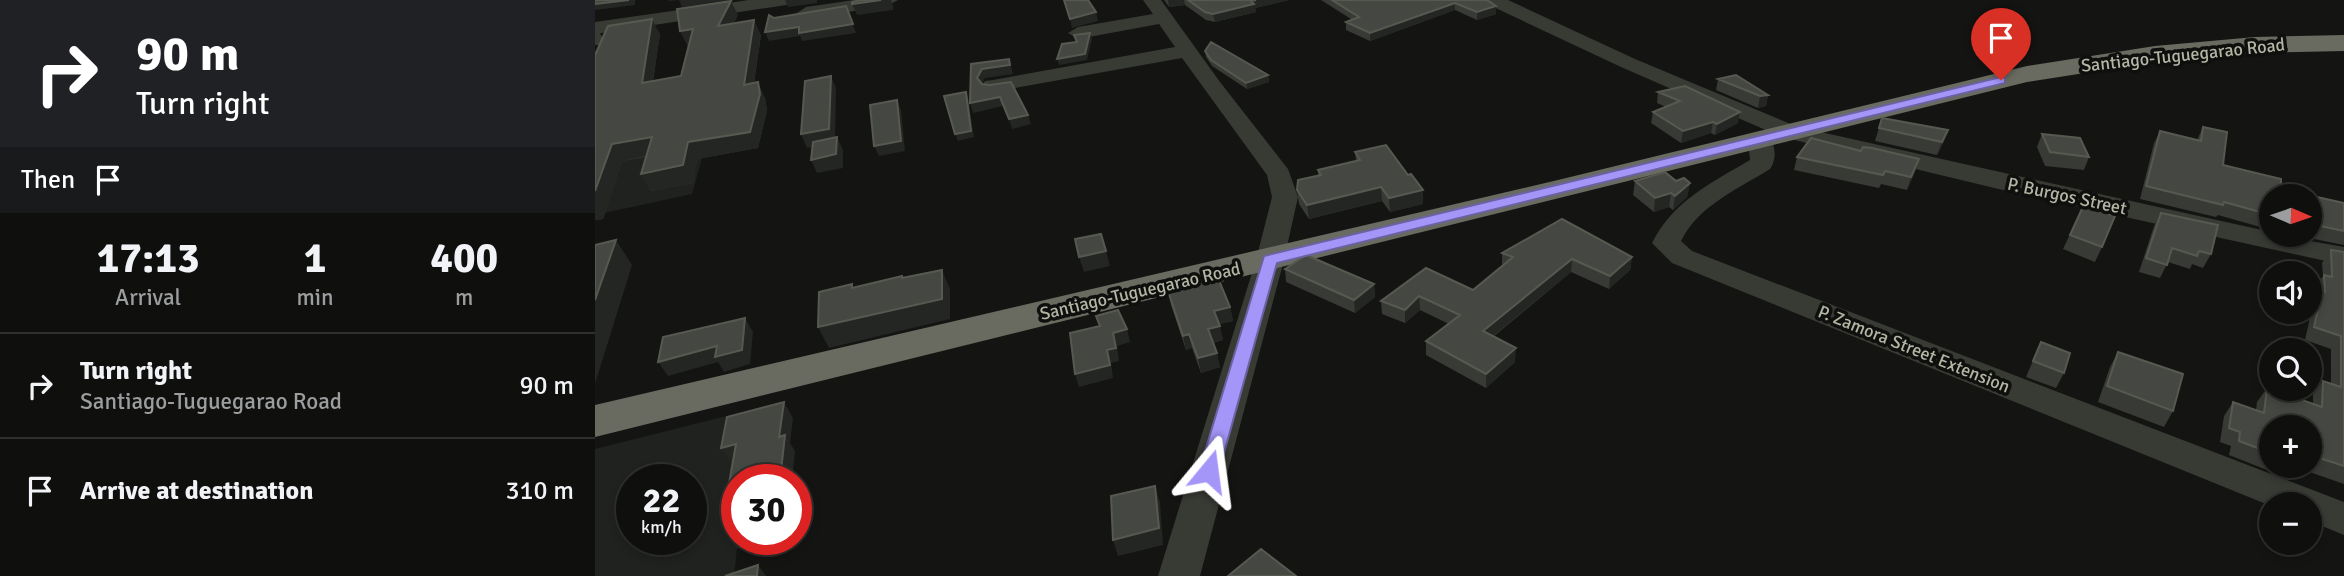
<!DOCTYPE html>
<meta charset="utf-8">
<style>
body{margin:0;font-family:Signika,sans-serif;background:#1d1e1c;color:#f1f3f6;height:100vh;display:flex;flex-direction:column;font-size:26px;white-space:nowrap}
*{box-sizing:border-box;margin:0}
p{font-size:23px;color:#9b9d9e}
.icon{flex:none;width:38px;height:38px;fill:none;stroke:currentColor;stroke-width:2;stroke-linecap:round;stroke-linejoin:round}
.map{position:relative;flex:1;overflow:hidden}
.drawer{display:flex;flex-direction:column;background:#0f100e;width:595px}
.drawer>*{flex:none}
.guide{background:#202124;color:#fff;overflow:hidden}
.needle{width:46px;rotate:92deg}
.buttons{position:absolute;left:1664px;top:184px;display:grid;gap:14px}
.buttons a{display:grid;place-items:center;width:63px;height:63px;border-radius:50%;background:#0f100e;box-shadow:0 4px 10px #0003,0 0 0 2px #2f302e;font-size:35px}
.speed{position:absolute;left:21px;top:464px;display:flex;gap:14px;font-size:35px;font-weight:700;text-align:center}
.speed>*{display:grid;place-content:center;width:91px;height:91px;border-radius:50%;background:#0f100e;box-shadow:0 4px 10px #0003,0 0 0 2px #2f302e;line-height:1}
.speed small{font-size:18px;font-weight:400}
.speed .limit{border:10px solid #d22;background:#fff;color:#111}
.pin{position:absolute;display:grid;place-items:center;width:60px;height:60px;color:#fff;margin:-72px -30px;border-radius:50% 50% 50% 0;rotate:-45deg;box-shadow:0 0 7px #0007}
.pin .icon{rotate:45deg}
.me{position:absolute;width:77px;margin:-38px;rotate:16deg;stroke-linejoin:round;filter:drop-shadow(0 0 5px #0008)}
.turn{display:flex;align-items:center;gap:24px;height:147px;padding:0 21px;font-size:32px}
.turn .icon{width:91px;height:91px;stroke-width:2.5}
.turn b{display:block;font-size:49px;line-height:60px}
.then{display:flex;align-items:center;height:66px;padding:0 21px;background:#0003;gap:14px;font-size:26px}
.eta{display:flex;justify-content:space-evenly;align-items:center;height:119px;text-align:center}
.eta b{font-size:42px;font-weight:700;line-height:49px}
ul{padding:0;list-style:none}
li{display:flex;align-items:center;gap:21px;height:105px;padding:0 21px;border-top:2px solid #2f302e}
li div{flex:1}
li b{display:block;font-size:26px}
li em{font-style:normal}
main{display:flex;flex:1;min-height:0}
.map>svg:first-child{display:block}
.built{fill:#20221f;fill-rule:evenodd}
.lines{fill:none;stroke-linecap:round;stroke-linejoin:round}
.minor{fill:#383a34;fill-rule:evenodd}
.highway{fill:#696b60;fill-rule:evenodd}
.wall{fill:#383a36;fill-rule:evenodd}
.shaded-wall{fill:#242623}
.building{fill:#454842;stroke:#575951;stroke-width:2}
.route{fill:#a496f8;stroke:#6b62a1;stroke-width:2}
.labels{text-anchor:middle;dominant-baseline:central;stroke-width:7;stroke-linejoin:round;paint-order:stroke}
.street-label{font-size:18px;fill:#b3b6a4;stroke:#0f100e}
</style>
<main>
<section class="drawer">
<div class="guide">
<div class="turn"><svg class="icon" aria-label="right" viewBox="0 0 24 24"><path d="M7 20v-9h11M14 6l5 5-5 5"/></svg><div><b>90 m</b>Turn right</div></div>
<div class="then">Then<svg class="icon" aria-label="arrive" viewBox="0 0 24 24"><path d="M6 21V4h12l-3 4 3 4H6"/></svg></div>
</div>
<div class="eta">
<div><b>17:13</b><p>Arrival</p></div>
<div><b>1</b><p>min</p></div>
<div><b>400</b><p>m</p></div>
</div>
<ul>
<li><svg class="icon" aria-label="right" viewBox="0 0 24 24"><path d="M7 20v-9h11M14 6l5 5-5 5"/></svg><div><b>Turn right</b><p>Santiago-Tuguegarao Road</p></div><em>90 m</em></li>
<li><svg class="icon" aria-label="arrive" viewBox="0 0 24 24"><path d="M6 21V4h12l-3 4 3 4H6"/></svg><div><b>Arrive at destination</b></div><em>310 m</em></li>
</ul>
</section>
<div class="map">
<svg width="1749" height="576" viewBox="0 0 1749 576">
<rect width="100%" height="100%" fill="#141513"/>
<!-- built -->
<path class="built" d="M126,90L97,194L0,215V112Z
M155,410L148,479L142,480L143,539L139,576H0V449ZM37,480H96V539H37Z"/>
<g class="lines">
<!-- minor -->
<path class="minor" d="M154,0H200L191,5L0,34V22Z
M259,0H303L294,5L211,19L202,13L211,7Z
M548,0H566L625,82L693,169L703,197L689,260L605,576H563L661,260L677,197L672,175L587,58L398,92L390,91L387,86L390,81L398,80L580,47L564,24L483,39L473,33L483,27L558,14Z
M889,0H913L1040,59L1203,127L1676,232V234L1749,247V265L1412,191L1187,137L1026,67L892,4Z
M1165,133L1173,135C1181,145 1182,159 1175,169C1143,189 1103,206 1086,241L1097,251L1749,502V535L1715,521V504H1676V506L1077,263L1057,243C1078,201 1116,183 1155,160L1153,140L1157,135Z"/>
<!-- highway -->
<path class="highway" d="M1749,35V51L1660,53L1560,62L1432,82L0,437V405L963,180L1432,66L1560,46L1660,37Z"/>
</g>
<!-- wall -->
<path class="wall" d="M569,0H694L660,8L661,12L620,22L611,20L590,5L574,7Z
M726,0H892L901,14L882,20L860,10L775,41L751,30V22L756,19Z
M143,15L138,24L166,35L159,83L170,98L172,110L163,148L102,159L98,183L56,191L46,174L51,157L27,161L8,219L0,220V55L5,45H0V32H4L8,38L65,34L58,81L86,76L94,46H93L85,31Z
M610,51L673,75L674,82L652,89L617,66L611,57Z
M1123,79L1173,95L1171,106L1163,108L1121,90Z
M1063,92L1143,123L1120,135L1116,133L1086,143L1056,123L1058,112L1071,107L1062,103Z
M1287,118L1353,130L1348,143L1342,155L1280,141Z
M1608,127L1628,165L1686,189L1749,203V245L1694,234H1715V196H1676V230L1623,215L1621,217L1545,199L1559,143L1565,131L1602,140Z
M1447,134L1494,157L1489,170L1450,166L1442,147Z
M1266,151L1320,172L1312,190L1286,184L1284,188L1199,170L1202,157Z
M760,152L828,204L795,212L787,201L714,219L704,204L702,190L723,175V170L761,161Z
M1040,181H1081L1095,183L1092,197L1078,210L1074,207L1059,212L1038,195Z
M1491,200L1507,212V247L1500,262L1468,249Z
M1566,213L1616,254L1608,268L1597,264L1595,269L1573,262L1565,278L1544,272L1559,226Z
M1736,250L1749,252V484L1703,468L1695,479L1634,455L1636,446L1625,442L1629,416L1638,402L1661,410L1662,402L1672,388L1718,404V394L1728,381L1736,383V349L1710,340L1718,304L1721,300L1720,288L1728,276L1727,263ZM1676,427H1715V466H1676Z
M907,253L1037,257L1035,270L1014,289L976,272L898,337L920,362L891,388L831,355V341L854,324L825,310L810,323L787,314L786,301L878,290L907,266Z
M690,269L779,284L780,297L760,313L691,282Z
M573,291L635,307L638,321L624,324L628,340L618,343L625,367L606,373L597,348L591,350L576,305Z
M1446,342L1469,373L1461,388L1431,377Z
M1523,352L1578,411L1569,427L1503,402L1515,367Z"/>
<!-- shaded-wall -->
<path class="shaded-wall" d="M34,0H40V5L0,10V4Z
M73,0H136L87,7L84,0L74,1Z
M190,0H222V3L193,7Z
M286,0H296L298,6V10L262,15L257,4Z
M573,0H589L590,5L574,7Z
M661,0H694L660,8L661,12L620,22L618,14Z
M136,1L143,15L130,41L123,26Z
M860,3V10L775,41V33Z
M251,6L261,33L207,41L205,36L174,41L170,32Z
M901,6V14L882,20V12Z
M501,12L503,21L477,28L475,19Z
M57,19L65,34L55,99L47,83Z
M159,20L166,35L156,101L149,85Z
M98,29L105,44L93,46L85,31Z
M495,33L497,39L492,60L464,65L462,59Z
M414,59L418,74L390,78L385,87L382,78L387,69Z
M673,75L674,82L652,89L651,83Z
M236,76L241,88L240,142L212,148L206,134Z
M163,82L170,98L172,110L163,148L102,159L98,183L56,191L46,174L93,142Z
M371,92L373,98L379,137L363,141L360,134Z
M1173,95L1171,106L1163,108L1165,96Z
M405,97L408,106L378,113L375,103Z
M302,100L306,110L310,151L284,156L279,146Z
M1145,112L1143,123L1120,135L1122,124Z
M433,115L436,124L417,129L414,119Z
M1118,122L1116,133L1086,143L1088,131Z
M1353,130L1348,143L1342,155L1347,142Z
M57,137L66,153L27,161L8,219L0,220V191L17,144Z
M242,137L248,150V168L222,173L216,160Z
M1324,159L1320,172L1312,190L1316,177Z
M1095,183L1092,197L1078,210L1080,196Z
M786,187L787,201L714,219L712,205Z
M828,190V204L795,212L794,198Z
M1076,193L1074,207L1059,212L1060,198Z
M21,240L37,265L0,384V300Z
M511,251L515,266L489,272L484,257Z
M1037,257L1035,270L1014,289L1015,276Z
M977,259L976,272L887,345L888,331Z
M347,270L355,289V319L234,348L223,327Z
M779,284L780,297L760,313L759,300Z
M824,296L825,310L810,323V310Z
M635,307L638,321L622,325L619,311Z
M150,318L158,332L155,364L129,372L123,362L73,376L63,362Z
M625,326L628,340L616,343L613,329Z
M532,329L535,342L522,346L524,361L516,363L518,378L484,387L480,374L512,350L518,333Z
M594,334L597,348L591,350L588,336Z
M921,348L920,362L891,388V374Z
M622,353L625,367L606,373L603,358Z
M189,402L198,418L195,443L200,451L197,480H185L184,437Z
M141,444L137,464L126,448Z
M560,486L565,502L568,545L523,556L518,540Z
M201,489L208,500L206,529L201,530Z
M142,529V539H173L142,549L131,532Z
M163,565L171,576H162Z"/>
<!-- building -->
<path class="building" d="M0,0H34L0,4Z
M266,0H286L257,4V2Z
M469,0H493L501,12L475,19Z
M593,0H661L656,1L659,4L618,14L610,12Z
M737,0H892L901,6L882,12L860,3L775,33L751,22L764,17Z
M136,1L123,26L159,20L149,85L163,82L165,94L155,132L93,142L88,165L46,174L57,137L17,144L0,191V55L13,26L57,19L47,83L86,76L98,29L85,31L82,9Z
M251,6L258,24L204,33V27L170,32L174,15L179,18Z
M495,33L490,54L462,59L467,44L482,42L479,35Z
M616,42L673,75L651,83L616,60L610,51Z
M414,59L415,65L387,69L382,78L387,84L395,85L416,82L433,115L414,119L405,97L375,103L376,64Z
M1141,75L1173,95L1165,96L1123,79Z
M236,76L234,129L206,134L210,81Z
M1090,86L1145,112L1122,124L1118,122L1088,131L1058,112L1085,101L1063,92Z
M371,92L376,131L360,134L349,96Z
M302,100L306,141L279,146L275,105Z
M1287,118L1353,130L1347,142L1284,128Z
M1608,127L1632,132L1628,165L1686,179V189L1749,203V231L1715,224V196H1676V215L1629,202L1628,205L1551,186L1565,131L1606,141Z
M1447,134L1485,138L1494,157L1455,152Z
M242,137L241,154L216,160L218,142Z
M1216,138L1266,151L1268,147L1277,148L1324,159L1316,177L1290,171L1288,175L1202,157Z
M791,145L813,175L816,174L828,190L794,198L786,187L712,205L702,190L703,180L726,175L723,170L765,160L760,152Z
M1070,172L1081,181L1089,178L1095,183L1080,196L1076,193L1060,198L1040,181Z
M1491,200L1509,205L1507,212L1520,216L1507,247L1475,235Z
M1566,213L1623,225L1616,254L1604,251L1602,256L1577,248L1572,265L1551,258Z
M967,219L1037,257L1015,276L977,259L888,331L921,348L891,374L831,341L865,315L824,296L810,310L786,301L831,268L878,290L918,257L907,253Z
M506,234L511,251L484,257L480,239Z
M21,240L0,300V245Z
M1736,250L1749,252V466L1715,455V427H1676V453L1644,441L1645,432L1634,428L1638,402L1669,413L1672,388L1727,407L1728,381L1746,387V336L1719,327L1727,291L1730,292L1729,275L1737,277Z
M711,255L779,284L759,300L690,269Z
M347,270V299L223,327L224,292L257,284V288L307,276V278Z
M623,278L635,307L619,311L625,326L613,329L622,353L603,358L594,334L588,336L573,291Z
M523,310L532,329L518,333L521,348L512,350L515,365L480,374L475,333L505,326L501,316Z
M150,318L147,350L120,357L122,346L63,362L68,337Z
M1446,342L1475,353L1469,373L1438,361Z
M1523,352L1588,374L1578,411L1512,386Z
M189,402L184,437L190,435L185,480H142V529L131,532L137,494L132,495L141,444L126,448L132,417Z
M560,486L564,528L518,540L516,496Z
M666,549L701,576H633Z
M163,565L162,576H130Z"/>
<!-- route -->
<path class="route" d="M1406,77L1410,78V83L682,263L624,471L621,476L614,478L607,476L604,471L669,256Z"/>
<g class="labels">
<!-- street labels -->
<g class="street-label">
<text transform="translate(1588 55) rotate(-6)">Santiago-Tuguegarao Road</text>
<text transform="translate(1472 196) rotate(12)">P. Burgos Street</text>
<text transform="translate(545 291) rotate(-13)">Santiago-Tuguegarao Road</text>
<text transform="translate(1319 349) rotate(22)">P. Zamora Street Extension</text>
</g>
</g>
</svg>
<div class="buttons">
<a><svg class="needle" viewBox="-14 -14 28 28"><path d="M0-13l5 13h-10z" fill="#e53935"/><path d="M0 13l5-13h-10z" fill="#9b9d9e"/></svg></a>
<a><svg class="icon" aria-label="sound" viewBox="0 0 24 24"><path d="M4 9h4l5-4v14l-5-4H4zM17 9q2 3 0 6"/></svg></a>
<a><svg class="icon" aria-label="search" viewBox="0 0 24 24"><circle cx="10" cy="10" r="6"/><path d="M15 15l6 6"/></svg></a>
<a>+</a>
<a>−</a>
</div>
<div class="speed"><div>22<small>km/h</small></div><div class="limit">30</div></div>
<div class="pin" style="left:1406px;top:80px;background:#d93025"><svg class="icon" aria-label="arrive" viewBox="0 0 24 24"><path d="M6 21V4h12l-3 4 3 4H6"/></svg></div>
<svg class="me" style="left:614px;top:471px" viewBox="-20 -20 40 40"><path d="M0-17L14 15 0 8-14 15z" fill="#a496f8" stroke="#fff" stroke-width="4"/></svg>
</div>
</main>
